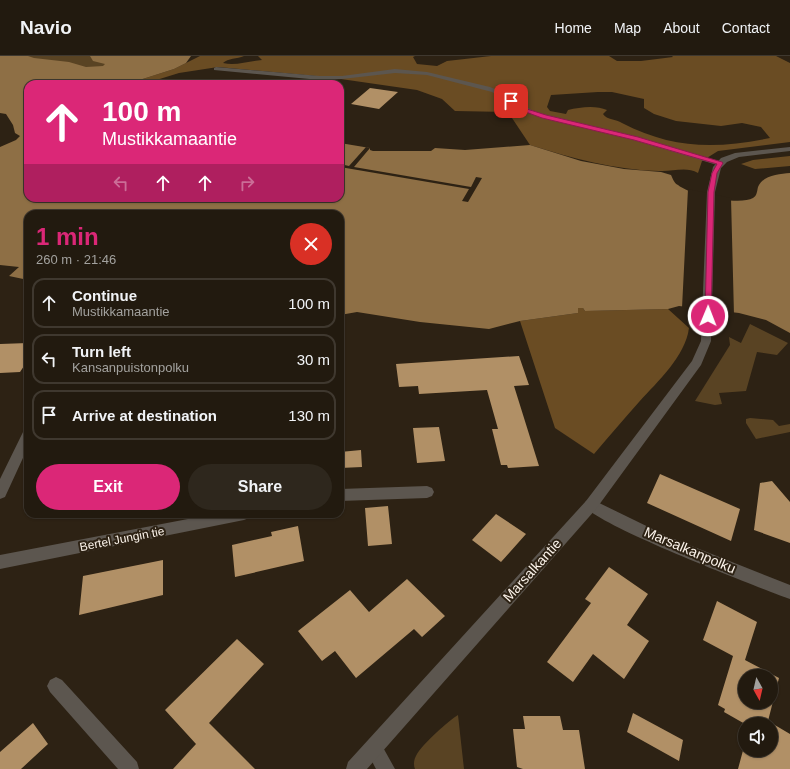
<!DOCTYPE html>
<meta charset="utf-8">
<style>
body{margin:0;font-family:Arial,sans-serif;background:#2e271d;color:#f1f3f6;height:100vh;display:flex;flex-direction:column;font-size:15px;white-space:nowrap}
*{box-sizing:border-box;margin:0}
p{font-size:13px;color:#a2a19e}
.icon{flex:none;width:22px;height:22px;fill:none;stroke:currentColor;stroke-width:2;stroke-linecap:round;stroke-linejoin:round}
.map{position:relative;flex:1;overflow:hidden}
.panel{position:absolute;left:24px;top:154px;width:320px;height:308px;display:flex;flex-direction:column;background:#221a0f;border-radius:12px;box-shadow:0 1px 3px #0004,0 0 0 1px #3f382f}
.panel>*{flex:none}
.guide{position:absolute;left:24px;top:24px;width:320px;height:122px;border-radius:12px;box-shadow:0 1px 3px #0004,0 0 0 1px #3f382f;background:#db2777;color:#fff;overflow:hidden}
.needle{width:26px;rotate:172deg}
.tools{position:absolute;left:738px;top:613px;display:grid;gap:8px}
.tools a{display:grid;place-items:center;width:40px;height:40px;border-radius:50%;background:#221a0f;box-shadow:0 1px 3px #0004,0 0 0 1px #3f382f;font-size:20px}
.pin{position:absolute;display:grid;place-items:center;width:34px;height:34px;color:#fff;margin:-17px;border-radius:8px;box-shadow:0 2px 6px #0006}
.me{position:absolute;width:44px;margin:-22px;rotate:1deg;stroke-linejoin:round;filter:drop-shadow(0 0 3px #0008)}
.turn{display:flex;align-items:center;gap:14px;height:84px;padding:0 12px;font-size:18px}
.turn .icon{width:52px;height:52px;stroke-width:2.5}
.turn b{display:block;font-size:28px;line-height:34px}
.lanes{display:flex;align-items:center;height:38px;padding:0 12px;background:#0003;justify-content:center;gap:20px;direction:ltr}
.lanes .off{opacity:.35}
.round{display:grid;place-items:center;flex:none;width:42px;height:42px;border-radius:21px;background:#2e271d}
.summary{display:flex;align-items:center;justify-content:space-between;height:68px;padding:0 12px}
h1{font-size:24px;font-weight:700;line-height:30px;color:#db2777}
.action{display:flex;gap:8px;margin-top:auto;padding:8px 12px}
.action a{flex:1;height:46px;border-radius:24px;background:#db2777;color:#fff;font-size:16px;font-weight:700;line-height:46px;text-align:center}
.action a+a{background:#2e271d;color:#f1f3f6}
ul{padding:0;list-style:none}
li{display:flex;align-items:center;gap:12px;height:50px;margin:0 8px 6px;padding:0 4px;border:2px solid #3f382f;border-radius:12px}
li div{flex:1}
li b{display:block;font-size:15px}
li em{font-style:normal}
header{display:flex;align-items:center;gap:24px;box-sizing:border-box;height:56px;padding:0 20px;background:#221a0f;border-bottom:1px solid #3f382f}
header strong{font-size:19px}
nav{display:flex;gap:22px;margin-inline-start:auto;font-size:14px}
.map>svg:first-child{display:block}
.green{fill:#594323}
.forest{fill:#6a4c23;fill-rule:evenodd}
.water{fill:#8e6f45}
.pier{fill:#2d2214}
.building{fill:#b19066;fill-rule:evenodd}
.lines{fill:none;stroke-linecap:round;stroke-linejoin:round}
.minor{fill:#5c564f;fill-rule:evenodd}
.tertiary{fill:#5c564f;fill-rule:evenodd}
.route{fill:#db2777;stroke:#8e194d}
.labels{text-anchor:middle;dominant-baseline:central;stroke-width:4;stroke-linejoin:round;paint-order:stroke}
.street-label{font-size:12px;fill:#fbf3ea;stroke:#2d2214}
.near-street-label{font-size:14px;fill:#fbf3ea;stroke:#2d2214}
</style>
<header>
<strong>Navio</strong>
<nav><a>Home</a><a>Map</a><a>About</a><a>Contact</a></nav>
</header>
<div class="map">
<svg width="790" height="713" viewBox="0 0 790 713">
<rect width="100%" height="100%" fill="#2d2214"/>
<!-- green -->
<path class="green" d="M0,0H116L98,17Z
M750,268L788,287L777,299L757,296L746,335L719,337L722,348L715,349L695,345L730,289L729,281L741,287Z
M750,362L773,364L779,370L790,368V376L756,383L746,367V363Z
M458,659L464,713H415C413,708 414,703 417,698C422,689 449,664 458,659Z"/>
<!-- forest -->
<path class="forest" d="M200,0H244C237,3 228,2 223,7C236,10 248,5 262,4L258,0H415L413,1L417,8L437,10L447,5L491,0H609L617,5H641L673,1L672,0H776L790,7V86L718,95L702,105L698,117C686,110 672,116 659,115C614,114 572,102 530,89L508,56L455,55L442,43L417,34L327,21L218,11L179,17L150,26L127,28L174,13ZM598,36H612L644,43V52L654,58L676,65L721,70L742,67L761,71L770,82C716,93 672,93 622,67C616,63 607,64 603,58L607,54C596,49 580,51 568,54L566,58L550,55L547,51L551,39Z
M790,100V110L755,113L741,108L753,104Z
M578,252H583L585,255L668,253L689,272C685,301 658,325 639,346C624,363 609,380 594,398L555,372L520,265L578,257Z"/>
<!-- water -->
<path class="water" d="M0,0H28L34,2L69,6L86,11L103,10L105,8L93,5L90,0H191L186,7L174,13L127,28H28V142H340V87L370,92V94L373,95H431L435,92L465,94L530,89L581,105L624,113L661,116L671,119C673,123 674,127 678,129C690,139 739,150 753,142C757,140 757,135 758,131C763,119 779,118 790,117V277L766,264L739,257L679,250L668,253L585,255L583,252H578V257L520,265L489,273L420,266L357,256L340,259V158H28V224L9,220L19,211L0,209V91L16,84L20,80L15,77L13,69L6,58L0,57Z"/>
<!-- pier -->
<path class="pier" d="M366,91L370,92L354,111L471,131L476,121L482,122L468,146L462,145L469,133L340,111V108L349,110Z
M688,133L731,142L734,259L682,252Z"/>
<!-- building -->
<path class="building" d="M370,32L398,36L379,53L351,48Z
M28,287V310H24L20,316L0,317V288Z
M519,300L529,329L514,330L539,410L508,412L507,409H501L492,373H498L487,334L419,338L418,330L399,331L396,308Z
M439,371L445,405L417,407L413,372Z
M361,394L362,411L340,412V396Z
M660,418L740,453L731,485L647,447Z
M772,425L790,446V487L754,474L760,427Z
M388,450L392,488L368,490L365,452Z
M496,458L526,478L501,506L472,484Z
M298,470L304,505L235,521L232,489L272,480L271,476Z
M163,504V539L79,559L83,520Z
M609,511L648,538L627,569L649,585L624,623L593,598L573,626L547,606L591,547L585,543Z
M407,523L445,560L422,581L414,573L356,622L335,595L322,605L298,575L350,534L369,556Z
M717,545L757,566L745,604L779,622L768,665L790,678V713H738L745,687V694H771V668H745L724,656L725,653L718,649L733,600L703,584ZM745,620H771V646H745Z
M237,583L264,608L209,667L255,713H173L196,688L165,654Z
M633,657L683,684L679,705L627,676Z
M523,660H560L563,674H579L585,713H523L517,711L513,673H525Z
M33,667L48,688L21,713H0V696Z"/>
<g class="lines">
<!-- minor -->
<path class="minor" d="M216,11L320,20H342L395,13L427,16L490,31L502,36L535,56L638,81L724,107L720,109H717L634,84L531,58L492,36L427,19L395,17L342,23L320,24L214,14V12Z
M28,372V391L5,441L0,443V423L24,374Z
M427,430L432,432L434,436L432,440L427,442L340,445V433Z
M591,443L669,481L790,529V543C760,532 593,468 584,449L586,445Z
M214,458H251L249,462L244,464L0,513V499Z
M56,621L62,624L137,706L139,713H118L50,636L47,630L50,624Z
M374,683L380,686L395,713H376L365,692L368,686Z"/>
<!-- tertiary -->
<path class="tertiary" d="M790,91V95L739,101L727,106L721,112L715,136L711,285L701,309L596,453L367,713H346L348,706L586,445L692,305L701,285L707,136L713,111L721,102L735,97Z"/>
</g>
<!-- route -->
<path class="route" d="M510,44H513L527,53L546,59L638,81L722,106L723,107L717,117L714,136L711,262L708,263L705,260L708,136L712,117L717,108L634,84L542,62L523,55L510,46Z"/>
<g class="labels">
<!-- street labels -->
<g class="street-label">
<text transform="translate(122 483) rotate(-11)">Bertel Jungin tie</text>
</g>
<!-- near-street labels -->
<g class="near-street-label">
<text transform="translate(690 494) rotate(23)">Marsalkanpolku</text>
<text transform="translate(532 514) rotate(-48)">Marsalkantie</text>
</g>
</g>
</svg>
<div class="tools">
<a><svg class="needle" viewBox="-14 -14 28 28"><path d="M0-13l5 13h-10z" fill="#e53935"/><path d="M0 13l5-13h-10z" fill="#a2a19e"/></svg></a>
<a><svg class="icon" aria-label="sound" viewBox="0 0 24 24"><path d="M4 9h4l5-4v14l-5-4H4zM17 9q2 3 0 6"/></svg></a>
</div>
<div class="pin" style="left:511px;top:45px;background:#d93025"><svg class="icon" aria-label="arrive" viewBox="0 0 24 24"><path d="M6 21V4h12l-3 4 3 4H6"/></svg></div>
<svg class="me" style="left:708px;top:260px" viewBox="-20 -20 40 40"><circle r="17" fill="#db2777" stroke="#fff" stroke-width="3"/><path d="M0-11L8 9 0 5-8 9z" fill="#fff"/></svg>
<div class="guide">
<div class="turn"><svg class="icon" aria-label="ahead" viewBox="0 0 24 24"><path d="M12 20V5M6 11l6-6 6 6"/></svg><div><b>100 m</b>Mustikkamaantie</div></div>
<div class="lanes"><svg class="icon off" aria-label="left" viewBox="0 0 24 24"><path d="M17 20v-9H6M10 6l-5 5 5 5"/></svg><svg class="icon" aria-label="ahead" viewBox="0 0 24 24"><path d="M12 20V5M6 11l6-6 6 6"/></svg><svg class="icon" aria-label="ahead" viewBox="0 0 24 24"><path d="M12 20V5M6 11l6-6 6 6"/></svg><svg class="icon off" aria-label="right" viewBox="0 0 24 24"><path d="M7 20v-9h11M14 6l5 5-5 5"/></svg></div>
</div>
<section class="panel">
<div class="summary"><div><h1>1 min</h1><p>260 m · 21:46</p></div><a class="round" style="background:#d93025;color:#fff"><svg class="icon" aria-label="close" viewBox="0 0 24 24"><path d="M6 6l12 12M18 6L6 18"/></svg></a></div>
<ul>
<li><svg class="icon" aria-label="ahead" viewBox="0 0 24 24"><path d="M12 20V5M6 11l6-6 6 6"/></svg><div><b>Continue</b><p>Mustikkamaantie</p></div><em>100 m</em></li>
<li><svg class="icon" aria-label="left" viewBox="0 0 24 24"><path d="M17 20v-9H6M10 6l-5 5 5 5"/></svg><div><b>Turn left</b><p>Kansanpuistonpolku</p></div><em>30 m</em></li>
<li><svg class="icon" aria-label="arrive" viewBox="0 0 24 24"><path d="M6 21V4h12l-3 4 3 4H6"/></svg><div><b>Arrive at destination</b></div><em>130 m</em></li>
</ul>
<div class="action"><a>Exit</a><a>Share</a></div>
</section>
</div>
